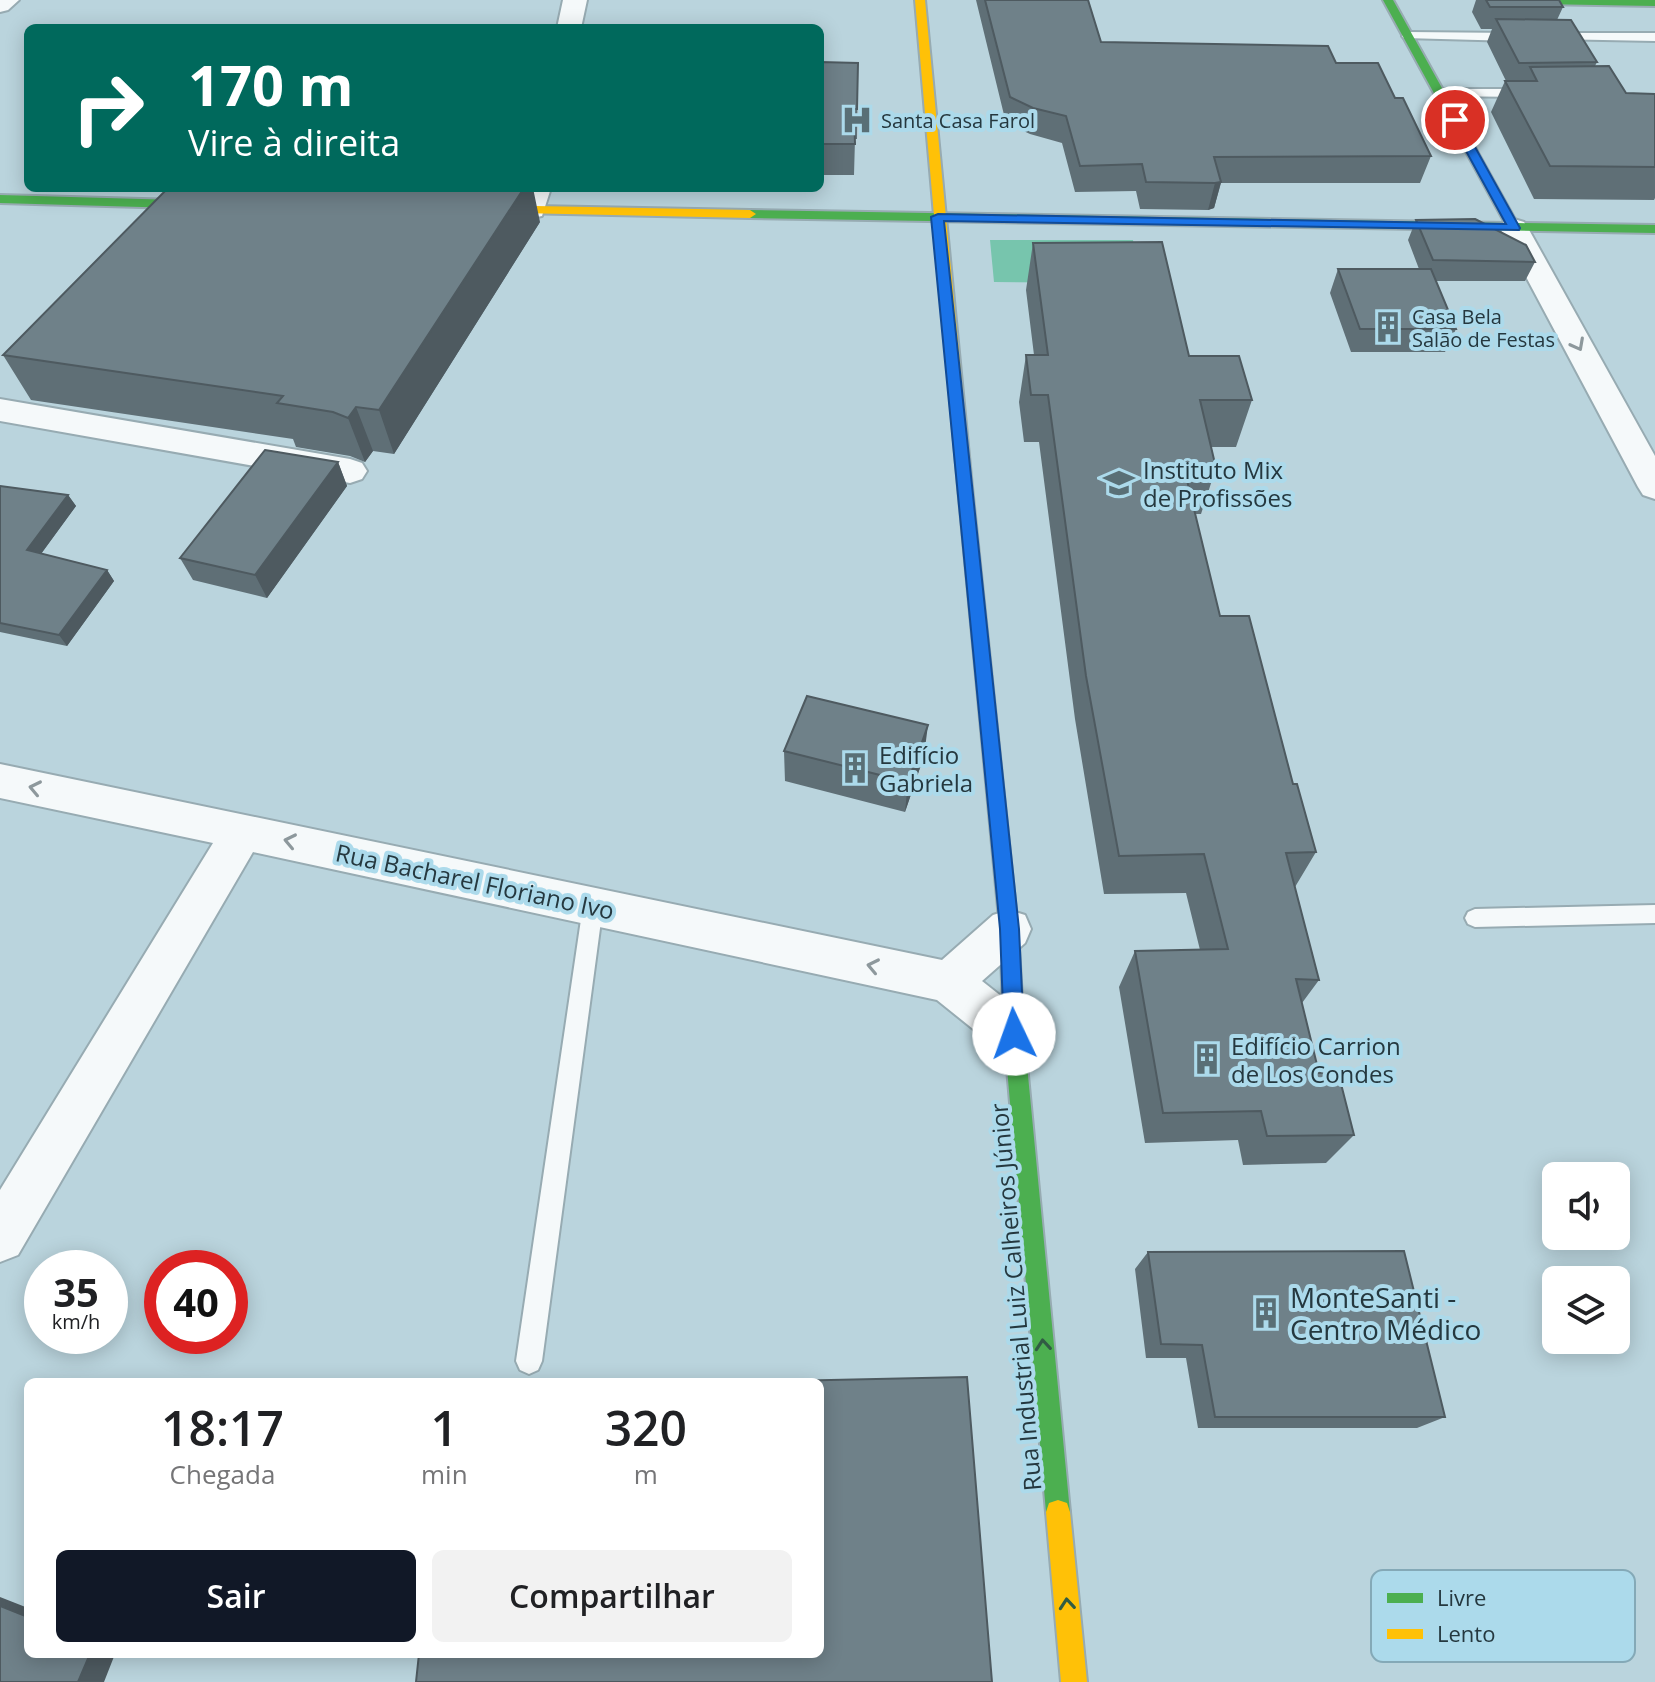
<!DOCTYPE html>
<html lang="pt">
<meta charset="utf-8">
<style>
body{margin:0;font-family:"Open Sans",sans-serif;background:#f2f2f2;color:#202124;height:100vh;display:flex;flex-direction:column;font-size:30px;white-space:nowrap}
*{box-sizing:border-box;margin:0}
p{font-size:26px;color:#757577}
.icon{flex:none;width:44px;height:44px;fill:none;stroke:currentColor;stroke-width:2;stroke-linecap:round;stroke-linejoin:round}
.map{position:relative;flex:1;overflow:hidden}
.side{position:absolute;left:24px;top:1378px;width:800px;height:280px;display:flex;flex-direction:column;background:#fff;border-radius:12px;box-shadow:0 4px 20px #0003}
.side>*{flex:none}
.hud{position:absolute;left:24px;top:24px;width:800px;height:168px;border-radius:12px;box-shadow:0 4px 20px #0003;background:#00695c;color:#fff;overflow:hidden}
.controls{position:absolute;left:1542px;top:1162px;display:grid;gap:16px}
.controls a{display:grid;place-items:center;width:88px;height:88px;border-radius:12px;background:#fff;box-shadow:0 4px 20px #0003;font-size:40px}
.speed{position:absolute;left:24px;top:1250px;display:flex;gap:16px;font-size:40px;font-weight:700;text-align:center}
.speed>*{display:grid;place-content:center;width:104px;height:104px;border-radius:50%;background:#fff;box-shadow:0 4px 20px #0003;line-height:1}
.speed small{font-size:20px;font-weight:400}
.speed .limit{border:12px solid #d22;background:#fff;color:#111}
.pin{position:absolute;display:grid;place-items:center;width:68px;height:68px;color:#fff;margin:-34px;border:4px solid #fff;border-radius:50%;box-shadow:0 2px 8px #0007}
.me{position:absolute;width:88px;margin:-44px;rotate:357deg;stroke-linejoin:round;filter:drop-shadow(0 0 6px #0008)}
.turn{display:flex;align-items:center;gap:28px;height:168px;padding:0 32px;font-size:36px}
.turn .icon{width:104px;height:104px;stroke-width:2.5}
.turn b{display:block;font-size:56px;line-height:68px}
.eta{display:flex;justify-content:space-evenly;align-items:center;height:136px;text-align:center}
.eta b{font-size:48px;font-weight:600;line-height:56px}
.button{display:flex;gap:16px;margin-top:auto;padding:16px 32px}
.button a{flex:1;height:92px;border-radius:12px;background:#111827;color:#fff;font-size:32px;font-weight:600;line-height:92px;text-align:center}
.button a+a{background:#f2f2f2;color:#202124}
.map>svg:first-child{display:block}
.green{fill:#77c5ad}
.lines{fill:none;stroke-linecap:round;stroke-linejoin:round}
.lane-casing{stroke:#97abb2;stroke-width:4}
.street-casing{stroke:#97abb2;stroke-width:4}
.fast-casing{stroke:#97abb2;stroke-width:4}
.slow-casing{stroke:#97abb2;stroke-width:4}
.lane{fill:#f5f9fa;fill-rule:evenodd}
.street{fill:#f5f9fa;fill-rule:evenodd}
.fast{fill:#4caf50;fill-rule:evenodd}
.slow{fill:#ffc107;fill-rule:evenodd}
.wall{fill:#5f6f76}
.shaded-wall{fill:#4e5a60}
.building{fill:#6f8189;stroke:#4e5a60;stroke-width:2}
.oneway{stroke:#8d989c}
.oneway2{stroke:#315c44}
.route{fill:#1a73e8;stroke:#114b97;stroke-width:2}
.labels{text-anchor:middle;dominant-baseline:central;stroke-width:8;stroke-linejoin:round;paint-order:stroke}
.far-poi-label{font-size:20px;fill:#25383f;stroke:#acdaeb;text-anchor:start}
.poi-label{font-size:24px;fill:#25383f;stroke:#acdaeb;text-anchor:start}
.street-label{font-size:24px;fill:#25383f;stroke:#acdaeb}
.near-poi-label{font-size:28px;fill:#25383f;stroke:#acdaeb;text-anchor:start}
.key{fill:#acdaeb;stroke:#84a9b7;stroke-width:2}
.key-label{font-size:22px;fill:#25383f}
</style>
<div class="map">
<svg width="1655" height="1682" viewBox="0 0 1655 1682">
<rect width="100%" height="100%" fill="#bad4dd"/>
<!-- green -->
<path class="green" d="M990,240H1133L1142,283L994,282Z"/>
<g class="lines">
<defs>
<path id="lane" d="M1408,32L1515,33L1521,37L1515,41L1404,38L1402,36Z
M1555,33H1655V41L1551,39L1549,37Z
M1440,89H1526L1532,93L1526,97L1436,96L1434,93Z
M593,897L600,900L603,906L542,1361L538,1370L529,1374L520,1370L516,1361L583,906L586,900Z
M1655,905V923L1475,927L1468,924L1465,918L1468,912L1475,909Z"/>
<path id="street" d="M0,0H19L8,10L0,12Z
M563,0H587L581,28H557Z
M523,188H551L542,216L532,218L522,216L518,210Z
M1514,219L1524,222L1528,228L1655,456V499L1643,495L1638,487L1500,228L1504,222Z
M0,399L350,459L362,463L367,471L362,479L350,483L0,421Z
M0,764L942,960L993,915L1009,910L1025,915L1031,929L1025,943L982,981L1030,1019L1037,1034L1030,1049L1014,1055L998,1049L937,1000L253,852L18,1255L0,1262V1190L213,843L0,798Z"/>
<path id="fast" d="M1383,0H1393L1517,223L1655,225V233L750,218L744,214L750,210L1505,223Z
M1480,0H1655V6L1485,3Z
M0,195L213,201L219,205L213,209L0,203Z
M965,482L972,487L1018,929L1024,1034L1070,1512L1067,1521L1058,1524L1049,1521L1046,1512L1004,1034L1000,929L958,487Z"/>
<path id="slow" d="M915,0H925L972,487L965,492L958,487Z
M478,205L750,210L756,214L750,218L474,212V206Z
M1058,1500L1067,1503L1070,1512L1087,1682H1061L1046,1512L1049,1503Z"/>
</defs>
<!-- lane casing -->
<use href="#lane" class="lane-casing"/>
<!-- street casing -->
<use href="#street" class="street-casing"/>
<!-- fast casing -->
<use href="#fast" class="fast-casing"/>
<!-- slow casing -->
<use href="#slow" class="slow-casing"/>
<!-- lane -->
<use href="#lane" class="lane"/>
<!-- street -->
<use href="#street" class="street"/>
<!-- fast -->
<use href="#fast" class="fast"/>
<!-- slow -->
<use href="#slow" class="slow"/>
</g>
<!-- wall -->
<path class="wall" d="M976,0H1088L1101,42L1336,63L1395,98L1431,156L1420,183H1221L1214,208L1208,210L1140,209L1136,191L1075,192L1062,143L1030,134L1006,123Z
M1476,0H1559L1563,7L1557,20L1597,62L1595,66L1626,93L1655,94V198L1654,200L1534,199L1491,112L1505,81H1506L1487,42L1492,29H1481L1472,12Z
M820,62L858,63L857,139H855L854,175H820Z
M1416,220L1535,262L1525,281H1436L1456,329L1445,352H1351L1330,293L1338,269H1419L1408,240Z
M540,222L394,454L373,451L365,462L350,456L296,447L293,439L31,400L3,355Z
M1033,243L1252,400L1236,447H1211L1216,468L1201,514H1195L1220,616L1293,784L1316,852L1295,887L1319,980L1302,1003L1319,1073L1354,1135L1326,1163L1243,1165L1238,1140L1145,1143L1119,987L1135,951L1200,950L1186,893L1104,894L1075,719L1039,442H1024L1019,402L1026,355H1034L1026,290Z
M338,462L347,486L267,598L193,580L180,558Z
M0,486L68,495L76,506L41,554L107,570L114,581L67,646L0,632Z
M784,751L924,756L905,812L785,781Z
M1148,1252L1445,1417L1417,1428H1198L1186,1358H1146L1135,1269Z"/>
<!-- shaded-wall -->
<path class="shaded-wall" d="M1221,182L1214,208L1208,210L1215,183Z
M524,188H533L540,222L394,454L379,410Z
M356,407L373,451L365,462L348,418Z
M338,462L347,486L267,598L255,575Z
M68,495L76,506L35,562L27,550Z
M107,570L114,581L67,646L59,635Z
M928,725L924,756L905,812L908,782Z
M0,1597L28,1608V1617L0,1606Z
M90,1654H115L104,1682H78Z"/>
<!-- building -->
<path class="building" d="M985,0H1088L1101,42L1328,46L1336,63H1378L1395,98H1403L1431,156L1214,157L1221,182L1215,183L1146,182L1142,164L1080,166L1066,116L1033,108L1010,97Z
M1486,0H1559L1563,7H1490Z
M1496,19L1571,20L1597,62L1519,63Z
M820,62L858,63L857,109H854L855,144H820Z
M1609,66L1626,93L1655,94V167L1550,166L1505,81H1537L1530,67Z
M168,188H524L379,410L356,407L348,418L333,412L277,403L283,396L3,355Z
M1475,219L1526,245L1535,262L1433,260L1416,220Z
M1162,242L1189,356H1239L1252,400H1200L1216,468H1184L1220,616H1249L1293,784H1297L1316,852L1286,853L1319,980L1296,979L1319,1073L1338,1072L1354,1135L1267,1136L1261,1111L1163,1113L1135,951L1228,949L1204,854L1119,856L1086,676L1048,395H1031L1026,355H1048L1033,243Z
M1338,269H1431L1456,329H1360Z
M265,450L338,462L255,575L180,558Z
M0,486L68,495L27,550L107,570L59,635L0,623Z
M807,696L928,725L908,782L784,751Z
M1404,1251L1445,1417H1215L1202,1345L1161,1344L1148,1252Z
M967,1377L992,1682H416L419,1654H820V1382H734Z
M0,1606L28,1617V1654H90L78,1682H0Z"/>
<!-- one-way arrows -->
<defs><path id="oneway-chevron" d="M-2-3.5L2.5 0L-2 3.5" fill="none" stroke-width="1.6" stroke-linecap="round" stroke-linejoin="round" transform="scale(2)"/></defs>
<g class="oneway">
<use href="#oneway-chevron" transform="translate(1578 345) rotate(62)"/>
<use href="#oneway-chevron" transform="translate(35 788) rotate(-168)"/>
<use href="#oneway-chevron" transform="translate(290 841) rotate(-168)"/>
<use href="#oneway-chevron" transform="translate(873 966) rotate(-168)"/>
</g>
<g class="oneway2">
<use href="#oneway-chevron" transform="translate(1043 1345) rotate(-95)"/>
<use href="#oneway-chevron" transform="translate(1067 1604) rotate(-95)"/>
</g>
<!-- route -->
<path class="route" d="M1455,117L1460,120L1520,228L1519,230L944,221L1019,929L1024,1034L1021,1041L1014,1044L1007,1041L1004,1034L1000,929L931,217L938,214L1506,224L1449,120Z"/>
<!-- icons -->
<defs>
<symbol id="hospital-bare" viewBox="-9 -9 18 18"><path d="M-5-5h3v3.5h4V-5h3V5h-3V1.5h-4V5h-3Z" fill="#596f76" stroke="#acdaeb" stroke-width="2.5" paint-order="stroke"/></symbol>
<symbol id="building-bare" viewBox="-9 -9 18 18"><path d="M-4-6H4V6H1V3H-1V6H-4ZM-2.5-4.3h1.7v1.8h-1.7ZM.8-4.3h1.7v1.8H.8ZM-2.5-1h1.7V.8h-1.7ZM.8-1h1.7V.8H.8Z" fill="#596f76" stroke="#acdaeb" stroke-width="2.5" paint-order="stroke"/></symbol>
<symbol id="university-bare" viewBox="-9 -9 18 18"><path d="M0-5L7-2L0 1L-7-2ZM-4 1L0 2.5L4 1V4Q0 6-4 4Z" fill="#596f76" stroke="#acdaeb" stroke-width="2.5" paint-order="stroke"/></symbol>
</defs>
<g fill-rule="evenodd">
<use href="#hospital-bare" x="835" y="98" width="44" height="44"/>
<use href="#building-bare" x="1366" y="305" width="44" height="44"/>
<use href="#university-bare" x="1097" y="461" width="44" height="44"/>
<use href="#building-bare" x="833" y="746" width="44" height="44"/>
<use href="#building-bare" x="1185" y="1037" width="44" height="44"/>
<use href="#building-bare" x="1244" y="1291" width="44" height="44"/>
</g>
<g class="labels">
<!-- far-poi labels -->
<g class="far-poi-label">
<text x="881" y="120">Santa Casa Farol</text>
<text x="1412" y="316">Casa Bela<tspan x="1412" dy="23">Salão de Festas</tspan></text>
</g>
<!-- poi labels -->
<g class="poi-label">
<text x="1143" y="469">Instituto Mix<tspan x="1143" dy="28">de Profissões</tspan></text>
<text x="879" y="754">Edifício<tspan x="879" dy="28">Gabriela</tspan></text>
<text x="1231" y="1045">Edifício Carrion<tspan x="1231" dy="28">de Los Condes</tspan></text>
</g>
<!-- street labels -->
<g class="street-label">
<text transform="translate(475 881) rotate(12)">Rua Bacharel Floriano Ivo</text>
<text transform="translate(1015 1297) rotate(-95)">Rua Industrial Luiz Calheiros Júnior</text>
</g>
<!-- near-poi labels -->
<g class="near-poi-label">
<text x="1290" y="1297">MonteSanti -<tspan x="1290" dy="32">Centro Médico</tspan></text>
</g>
</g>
<!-- legend -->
<rect x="1371" y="1570" width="264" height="92" rx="12" class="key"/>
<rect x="1387" y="1593" width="36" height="10" fill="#4caf50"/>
<rect x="1387" y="1629" width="36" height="10" fill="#ffc107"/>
<g class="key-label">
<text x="1437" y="1606">Livre</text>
<text x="1437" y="1642">Lento</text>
</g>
</svg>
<div class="controls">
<a><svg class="icon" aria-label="sound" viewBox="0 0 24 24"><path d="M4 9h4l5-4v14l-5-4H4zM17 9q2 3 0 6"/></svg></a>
<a><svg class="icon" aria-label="layers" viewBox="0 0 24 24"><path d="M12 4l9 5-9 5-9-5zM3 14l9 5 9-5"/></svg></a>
</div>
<div class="speed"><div>35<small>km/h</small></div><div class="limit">40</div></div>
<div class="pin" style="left:1455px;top:120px;background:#d93025"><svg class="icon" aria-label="arrive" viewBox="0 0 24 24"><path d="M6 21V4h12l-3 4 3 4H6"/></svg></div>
<svg class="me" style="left:1014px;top:1034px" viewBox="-20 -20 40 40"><circle r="19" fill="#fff"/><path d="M0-13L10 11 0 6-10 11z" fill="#1a73e8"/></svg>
<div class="hud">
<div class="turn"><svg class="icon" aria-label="right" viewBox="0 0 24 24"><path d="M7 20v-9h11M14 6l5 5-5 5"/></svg><div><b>170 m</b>Vire à direita</div></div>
</div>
<section class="side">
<div class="eta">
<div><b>18:17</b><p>Chegada</p></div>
<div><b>1</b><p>min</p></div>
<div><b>320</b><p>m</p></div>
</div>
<div class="button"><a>Sair</a><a>Compartilhar</a></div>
</section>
</div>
